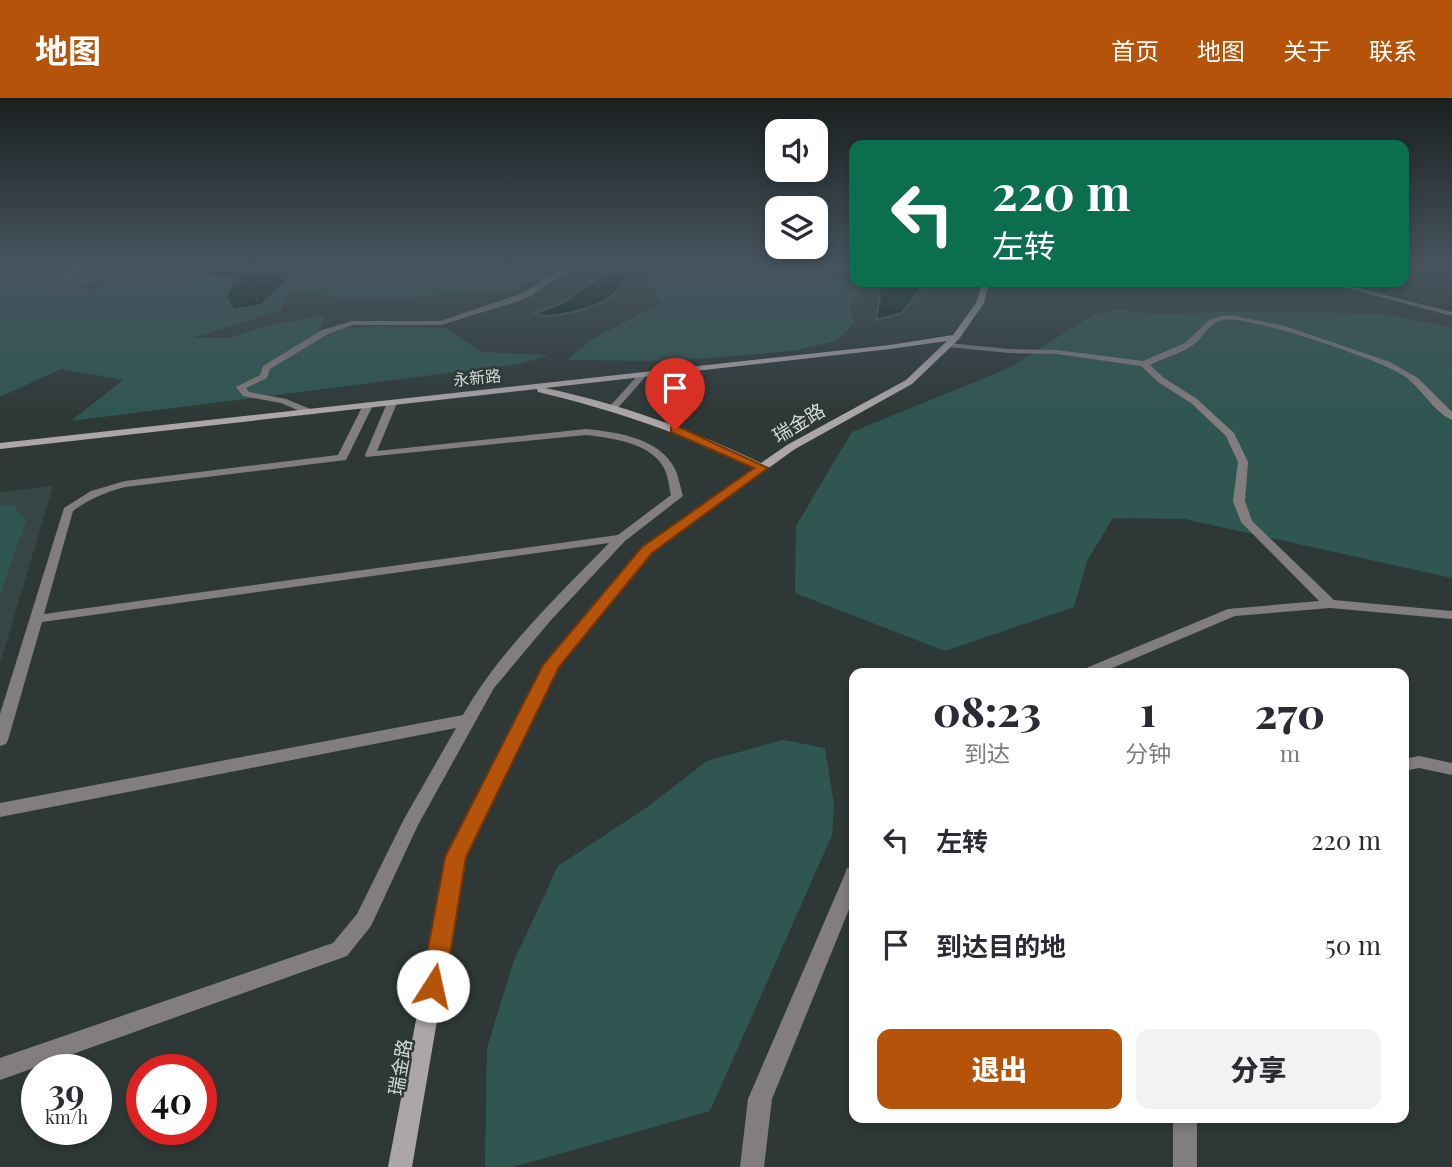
<!DOCTYPE html>
<html lang="zh">
<meta charset="utf-8">
<style>
body{margin:0;font-family:"Playfair Display","Noto Sans SC",serif;background:#f2f2f3;color:#2b2b33;height:100vh;display:flex;flex-direction:column;font-size:26px;white-space:nowrap}
*{box-sizing:border-box;margin:0}
p{font-size:23px;color:#7c7c81}
.icon{flex:none;width:38px;height:38px;fill:none;stroke:currentColor;stroke-width:2;stroke-linecap:round;stroke-linejoin:round}
.map{position:relative;flex:1;overflow:hidden}
.details{position:absolute;left:849px;top:570px;width:560px;height:455px;display:flex;flex-direction:column;background:#fff;border-radius:14px;box-shadow:0 4px 10px #0003}
.details>*{flex:none}
.banner{position:absolute;left:849px;top:42px;width:560px;height:147px;border-radius:14px;box-shadow:0 4px 10px #0003;background:#0b6e4f;color:#fff;overflow:hidden}
.controls{position:absolute;left:765px;top:21px;display:grid;gap:14px}
.controls a{display:grid;place-items:center;width:63px;height:63px;border-radius:14px;background:#fff;box-shadow:0 4px 10px #0003;font-size:35px}
.speed{position:absolute;left:21px;top:956px;display:flex;gap:14px;font-size:35px;font-weight:700;text-align:center}
.speed>*{display:grid;place-content:center;width:91px;height:91px;border-radius:50%;background:#fff;box-shadow:0 4px 10px #0003;line-height:1}
.speed small{font-size:18px;font-weight:400}
.speed .limit{border:10px solid #d22;background:#fff;color:#111}
.pin{position:absolute;display:grid;place-items:center;width:60px;height:60px;color:#fff;margin:-72px -30px;border-radius:50% 50% 50% 0;rotate:-45deg;box-shadow:0 0 7px #0007}
.pin .icon{rotate:45deg}
.me{position:absolute;width:77px;margin:-38px;rotate:10deg;stroke-linejoin:round;filter:drop-shadow(0 0 5px #0008)}
.turn{display:flex;align-items:center;gap:24px;height:147px;padding:0 28px;font-size:32px}
.turn .icon{width:91px;height:91px;stroke-width:2.5}
.turn b{display:block;font-size:49px;line-height:60px}
.eta{display:flex;justify-content:space-evenly;align-items:center;height:119px;text-align:center}
.eta b{font-size:42px;font-weight:800;line-height:49px}
.primary-button{display:flex;gap:14px;margin-top:auto;padding:14px 28px}
.primary-button a{flex:1;height:80px;border-radius:14px;background:#b45309;color:#fff;font-size:28px;font-weight:800;line-height:80px;text-align:center}
.primary-button a+a{background:#f2f2f3;color:#2b2b33}
ul{padding:0;list-style:none}
li{display:flex;align-items:center;gap:21px;height:105px;padding:0 28px}
li div{flex:1}
li b{display:block;font-size:26px}
li em{font-style:normal}
header{display:flex;align-items:center;gap:42px;box-sizing:border-box;height:98px;padding:0 35px;background:#b45309;color:#fff}
header strong{font-size:33px}
nav{display:flex;gap:38px;margin-inline-start:auto;font-size:24px}
.map>svg:first-child{display:block}
.built{fill:#354644}
.green{fill:#305652}
.water{fill:#031f1c;stroke:#415754;stroke-width:2}
.lines{fill:none;stroke-linecap:round;stroke-linejoin:round}
.lane{fill:#827e7f;fill-rule:evenodd}
.street{fill:#827e7f;fill-rule:evenodd}
.secondary{fill:#ada6a9;fill-rule:evenodd}
.wall{fill:#495352}
.shaded-wall{fill:#3c4342}
.building{fill:#55605f;stroke:#3c4342;stroke-width:2}
.route{fill:#b45309;stroke:#753606;stroke-width:2}
.labels{text-anchor:middle;dominant-baseline:central;stroke-width:5;stroke-linejoin:round;paint-order:stroke}
.far-street-label{font-size:16px;fill:#d2d9d8;stroke:#2e3937}
.street-label{font-size:19px;fill:#d2d9d8;stroke:#2e3937}
</style>
<header>
<strong>地图</strong>
<nav><a>首页</a><a>地图</a><a>关于</a><a>联系</a></nav>
</header>
<div class="map">
<svg width="1452" height="1069" viewBox="0 0 1452 1069">
<rect width="100%" height="100%" fill="#2e3937"/>
<!-- built -->
<path class="built" d="M53,388L0,566V394Z"/>
<!-- green -->
<path class="green" d="M0,166H566L516,192L364,202L289,193L280,213L192,240H231L265,228L325,217L319,233L377,228L445,230L482,254L549,257L519,266L71,323L123,282L61,271L0,299Z
M657,166H818L833,180L854,183L867,191L849,208L855,224L836,243L793,253L672,263L567,262L594,240L662,205L646,180Z
M1120,211L1153,216L1264,213L1383,216L1452,229V480L1185,421L1113,420L1087,463L1074,509L945,553L795,495L796,428L852,334L1011,269L1094,216Z
M13,407L26,423L0,497V408Z
M783,642L825,650L834,708L832,737L710,1013L513,1069H485L487,950L513,865L558,768L646,710L707,663Z"/>
<!-- water -->
<path class="water" d="M169,166H311L313,168L294,175L262,207L233,212L226,199L233,183L230,179L176,177L167,175Z
M611,166H638C629,179 621,190 609,200C597,209 546,224 535,215L562,205L610,172Z
M875,184H919L920,192L902,215L876,222L880,199Z"/>
<g class="lines">
<!-- lane -->
<path class="lane" d="M87,166H96L59,179L54,178Z
M569,166H576L529,199L516,204L441,227H353L328,236L270,271L267,280L246,290L249,294L286,301L313,312V316H307L281,305L243,298L236,289L260,277L263,268L322,232L352,223H440L523,195Z
M640,275L647,277L616,312H610V308Z
M392,302L397,305L377,353L586,331C616,334 660,340 675,371C679,379 680,389 683,398L625,443L551,522L494,590L418,727L371,828L347,858L0,982V960L333,845L357,816L404,721L456,630L0,719V705L463,617C500,552 557,499 609,445L42,524L8,642L6,646L0,648V616L64,410L91,393L125,383L338,357L363,307L368,304L373,307L346,362L125,389C106,394 89,401 73,413L44,516L618,437L671,397C669,388 668,378 664,370C651,345 612,340 586,337L366,359L365,357L387,305Z"/>
<!-- street -->
<path class="street" d="M1324,184H1334L1452,214V218Z
M1221,218H1235L1285,228L1390,264L1418,280L1452,314V322C1432,313 1420,287 1401,276C1374,260 1249,217 1222,222C1211,224 1205,236 1198,243C1185,255 1165,259 1150,267L1164,280L1197,301L1234,335L1248,364L1245,403L1252,423L1334,502L1452,513V521L1330,510L1235,518L1098,576H1077L1079,573L1228,511L1319,503L1241,424L1233,403L1238,364L1226,338L1191,305L1158,284L1141,268L1057,256L1009,255L948,249L944,247L948,245L1009,251L1057,252L1143,263L1185,245L1209,222Z
M1419,658L1452,665V677L1419,670L1404,673V661Z
M854,768V799L772,1001L764,1069H740L748,1001L845,776L847,770Z
M1173,1020H1197V1069H1173Z"/>
<!-- secondary -->
<path class="secondary" d="M983,184H989L984,205L959,241L912,286L795,351L651,455L558,569L465,759L412,1069H388L447,759L545,567L643,449L754,370C684,336 614,312 538,294L537,291L0,351V345L890,247L953,237L976,205ZM947,243L906,282L787,347L761,365C692,332 621,306 545,290L890,251Z"/>
</g>
<!-- wall -->
<path class="wall" d="M110,178L113,185L88,194L42,190L38,182Z"/>
<!-- shaded-wall -->
<path class="shaded-wall" d="M110,178L113,185L88,194L85,187Z"/>
<!-- building -->
<path class="building" d="M64,173L110,178L85,187L38,182Z"/>
<!-- sky -->
<linearGradient id="sky" x2="0" y2="1"><stop stop-color="#191f1e"/><stop offset="0.53" stop-color="#46545e"/><stop offset="1" stop-color="#46545e" stop-opacity="0"/></linearGradient>
<rect width="1452" height="315" fill="url(#sky)"/>
<!-- route -->
<path class="route" d="M671,329H679L768,370L652,455L559,569L466,759L445,888L441,896L433,900L424,896L421,888L445,759L543,567L642,449L754,370L671,334Z"/>
<g class="labels">
<!-- far-street labels -->
<g class="far-street-label">
<text transform="translate(477 279) rotate(-6)">永新路</text>
</g>
<!-- street labels -->
<g class="street-label">
<text transform="translate(798 324) rotate(-31)">瑞金路</text>
<text transform="translate(399 969) rotate(-80)">瑞金路</text>
</g>
</g>
</svg>
<div class="controls">
<a><svg class="icon" aria-label="sound" viewBox="0 0 24 24"><path d="M4 9h4l5-4v14l-5-4H4zM17 9q2 3 0 6"/></svg></a>
<a><svg class="icon" aria-label="layers" viewBox="0 0 24 24"><path d="M12 4l9 5-9 5-9-5zM3 14l9 5 9-5"/></svg></a>
</div>
<div class="speed"><div>39<small>km/h</small></div><div class="limit">40</div></div>
<div class="pin" style="left:675px;top:332px;background:#d93025"><svg class="icon" aria-label="arrive" viewBox="0 0 24 24"><path d="M6 21V4h12l-3 4 3 4H6"/></svg></div>
<svg class="me" style="left:433px;top:888px" viewBox="-20 -20 40 40"><circle r="19" fill="#fff"/><path d="M0-13L10 11 0 6-10 11z" fill="#b45309"/></svg>
<div class="banner">
<div class="turn"><svg class="icon" aria-label="left" viewBox="0 0 24 24"><path d="M17 20v-9H6M10 6l-5 5 5 5"/></svg><div><b>220 m</b>左转</div></div>
</div>
<section class="details">
<div class="eta">
<div><b>08:23</b><p>到达</p></div>
<div><b>1</b><p>分钟</p></div>
<div><b>270</b><p>m</p></div>
</div>
<ul>
<li><svg class="icon" aria-label="left" viewBox="0 0 24 24"><path d="M17 20v-9H6M10 6l-5 5 5 5"/></svg><div><b>左转</b></div><em>220 m</em></li>
<li><svg class="icon" aria-label="arrive" viewBox="0 0 24 24"><path d="M6 21V4h12l-3 4 3 4H6"/></svg><div><b>到达目的地</b></div><em>50 m</em></li>
</ul>
<div class="primary-button"><a>退出</a><a>分享</a></div>
</section>
</div>
